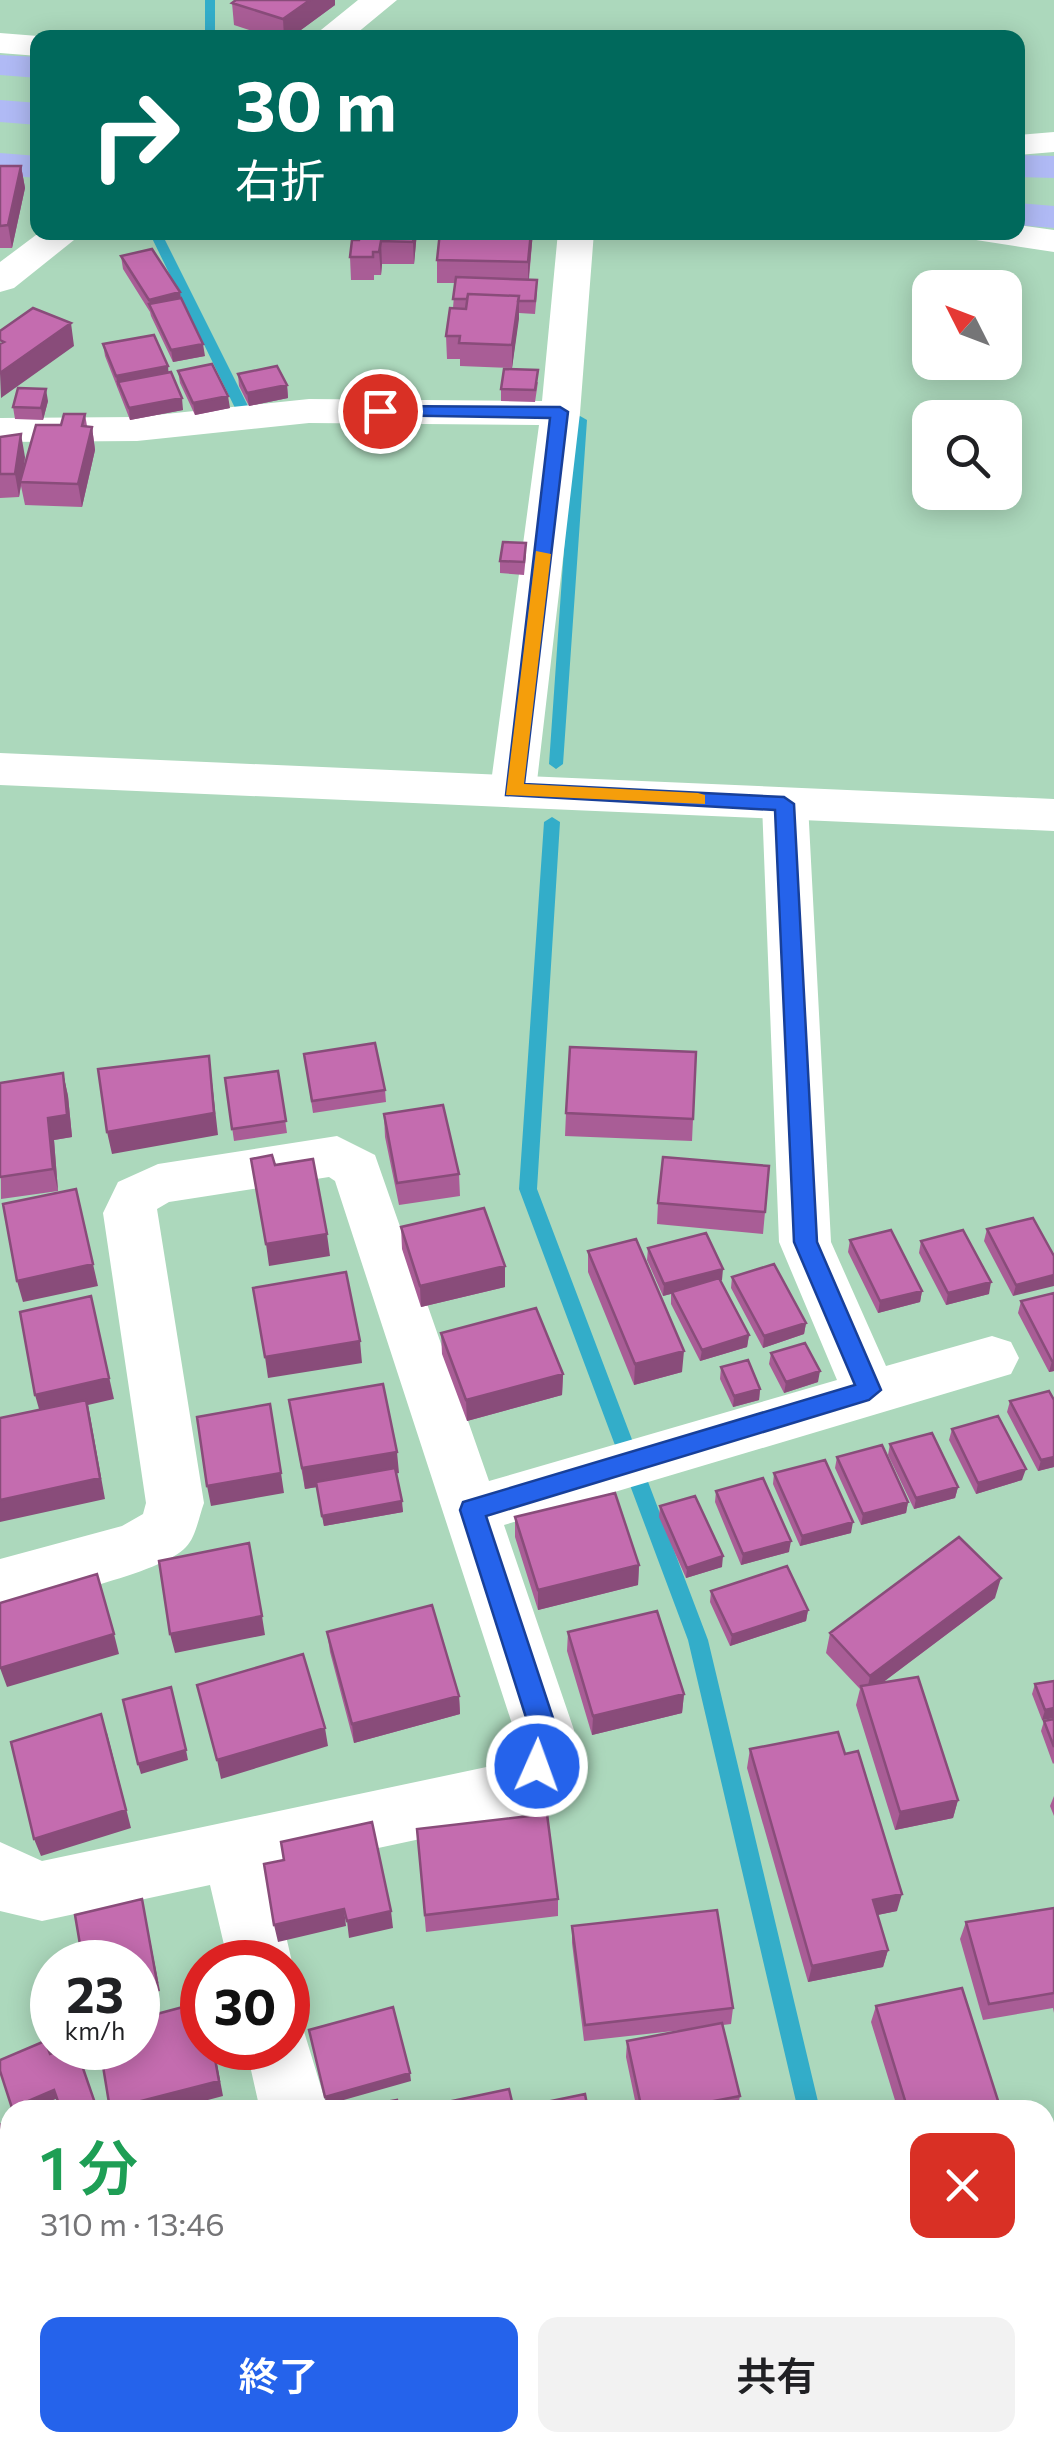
<!DOCTYPE html>
<html lang="ja">
<meta charset="utf-8">
<style>
body{margin:0;font-family:Commissioner,"Noto Sans JP",sans-serif;background:#f2f2f2;color:#202124;height:100vh;display:flex;flex-direction:column;font-size:38px;white-space:nowrap}
*{box-sizing:border-box;margin:0}
p{font-size:32px;color:#757577}
.icon{flex:none;width:55px;height:55px;fill:none;stroke:currentColor;stroke-width:2;stroke-linecap:round;stroke-linejoin:round}
.map{position:relative;flex:1;overflow:hidden}
.drawer{position:absolute;left:0px;top:2100px;width:1055px;height:352px;display:flex;flex-direction:column;background:#fff;border-radius:30px 30px 0 0;box-shadow:0 5px 25px #0003}
.drawer>*{flex:none}
.top-card{position:absolute;left:30px;top:30px;width:995px;height:210px;border-radius:20px;box-shadow:0 5px 25px #0003;background:#00695c;color:#fff;overflow:hidden}
.needle{width:65px;rotate:312deg}
.buttons{position:absolute;left:912px;top:270px;display:grid;gap:20px}
.buttons a{display:grid;place-items:center;width:110px;height:110px;border-radius:20px;background:#fff;box-shadow:0 5px 25px #0003;font-size:50px}
.speed{position:absolute;left:30px;top:1940px;display:flex;gap:20px;font-size:50px;font-weight:700;text-align:center}
.speed>*{display:grid;place-content:center;width:130px;height:130px;border-radius:50%;background:#fff;box-shadow:0 5px 25px #0003;line-height:1}
.speed small{font-size:25px;font-weight:400}
.speed .limit{border:15px solid #d22;background:#fff;color:#111}
.pin{position:absolute;display:grid;place-items:center;width:85px;height:85px;color:#fff;margin:-42px;border:5px solid #fff;border-radius:50%;box-shadow:0 2px 10px #0007}
.me{position:absolute;width:110px;margin:-55px;rotate:2deg;stroke-linejoin:round;filter:drop-shadow(0 0 8px #0008)}
.turn{display:flex;align-items:center;gap:35px;height:210px;padding:0 40px;font-size:45px}
.turn .icon{width:130px;height:130px;stroke-width:2.5}
.turn b{display:block;font-size:70px;line-height:85px}
.round{display:grid;place-items:center;flex:none;width:105px;height:105px;border-radius:20px;background:#f2f2f2}
.summary{display:flex;align-items:center;justify-content:space-between;height:170px;padding:0 40px}
h1{font-size:60px;font-weight:600;line-height:75px;color:#1e9e55}
.primary-button{display:flex;gap:20px;margin-top:auto;padding:20px 40px}
.primary-button a{flex:1;height:115px;border-radius:20px;background:#2563eb;color:#fff;font-size:40px;font-weight:600;line-height:115px;text-align:center}
.primary-button a+a{background:#f2f2f2;color:#202124}
.map>svg:first-child{display:block}
.green{fill:#baa543}
.lines{fill:none;stroke-linecap:round;stroke-linejoin:round}
.stream{fill:#33adc9;fill-rule:evenodd}
.street{fill:#fff;fill-rule:evenodd}
.secondary{fill:#fff;fill-rule:evenodd}
.highway{fill:#b0baf5;fill-rule:evenodd}
.wall{fill:#a95d96}
.shaded-wall{fill:#894c7a}
.building{fill:#c46caf;stroke:#894c7a;stroke-width:2.5}
.route{fill:#2563eb;stroke:#184099;stroke-width:2.5}
.slow{fill:#f59e0b}
</style>
<div class="map">
<svg width="1054" height="2452" viewBox="0 0 1054 2452">
<rect width="100%" height="100%" fill="#acd8bc"/>
<!-- green -->
<path class="green" d="M1054,2324V2452H632L663,2442H1045V2326Z"/>
<g class="lines">
<!-- stream -->
<path class="stream" d="M205,0H215V38H205Z
M149,232H161L249,408L247,411L242,412L235,408Z
M580,416L587,420L563,764L556,769L549,764L573,420Z
M552,817L560,822L537,1189L708,1640L820,2110H798L688,1640L519,1189L544,822Z
M483,2442H523L517,2452H478Z"/>
<!-- street -->
<path class="street" d="M0,33L38,36L44,38H38V56L0,53Z
M1054,132V152L1018,155V135Z
M1018,225L1054,230V252L976,240L971,232H1018Z
M558,232H594L580,413L536,790L529,801L513,805L497,801L490,790L539,425L309,423L137,441L0,442V418L137,417L309,399L542,401Z
M785,788L801,793L808,804L831,1242L886,1366L992,1336L1011,1342L1019,1358L1011,1374L504,1525L574,1730L559,1786L535,1810L513,1819L271,1871L292,1962L288,1973V1962H228L210,1885L42,1921L0,1911V1842L42,1861L496,1765L509,1752L514,1730L335,1181L329,1177L169,1202L157,1209L204,1503C199,1516 196,1537 186,1547C162,1574 39,1599 0,1611V1559L122,1526L143,1514L146,1503L103,1213L118,1182L158,1164L337,1136L375,1155L489,1481L837,1380L779,1242L762,804L769,793Z
M288,2019L302,2025L328,2110H260L246,2048H288Z
M166,2442H238L240,2452H168Z"/>
<!-- secondary -->
<path class="secondary" d="M358,0H397L351,38H311Z
M40,232H84L14,288L0,292V262Z
M0,753L1054,799V831L0,785Z
M1054,2145V2217L1045,2220V2148Z
M41,2442H137L133,2452H37Z"/>
<!-- highway -->
<path class="highway" d="M0,55L38,57V78L0,75Z
M0,100L38,103V125L0,122Z
M0,153L38,156V178L0,175Z
M1018,155L1054,156V178L1018,177Z
M1018,203L1054,206V228L1018,225Z"/>
</g>
<!-- wall -->
<path class="wall" d="M232,3L335,5L290,38H273L234,25Z
M0,166H21L25,188L12,248H0Z
M360,232H417L414,264H382L381,275H374V280H351L350,257L359,240Z
M533,232L529,279L537,292L535,314L519,313L512,368L460,366V359H447L446,336L453,308L455,283H437V260Z
M121,256L205,356L173,362L151,316L150,312L123,269Z
M103,344L168,366V372L183,410L130,420L105,356Z
M178,371L230,408L195,415L180,383Z
M238,374L287,385L288,398L249,406L239,386Z
M538,382L535,402L501,401V389Z
M48,401L43,420L15,419L13,407Z
M85,414L87,426L92,427L95,450L82,507L25,505L21,486L19,497L0,498V437L25,457L23,473L61,425Z
M526,555L524,575L500,573V561Z
M304,1054L385,1090L386,1102L313,1113Z
M278,1071L287,1133L234,1141L225,1078Z
M63,1073L68,1096L72,1137L54,1140L58,1191L1,1199L0,1083Z
M566,1113L693,1119L692,1141L565,1136Z
M384,1114L459,1174L460,1196L399,1205L385,1137Z
M658,1203L765,1212L763,1234L657,1224Z
M401,1227L505,1287L421,1307L402,1249Z
M987,1229L1054,1256L1013,1296L984,1241Z
M850,1240L922,1291L920,1302L878,1313L848,1252Z
M921,1241L989,1294L946,1305L919,1253Z
M648,1248L722,1280L720,1281L749,1335L747,1347L700,1361L671,1304V1294L663,1296L647,1260Z
M588,1251L682,1372L634,1385L588,1272Z
M732,1277L806,1323L804,1334L763,1348L731,1288Z
M1054,1293V1371L1049,1372L1018,1313L1021,1301Z
M441,1333L563,1374L562,1395L467,1421L442,1354Z
M771,1353L818,1382L784,1393L769,1364Z
M721,1367L760,1389L759,1400L733,1407L720,1379Z
M289,1400L399,1473H396L403,1512L324,1526L317,1487L305,1489Z
M1010,1401L1054,1467L1038,1471L1007,1412Z
M952,1429L1022,1480L976,1494L949,1440Z
M890,1444L958,1487L955,1498L914,1509L888,1455Z
M837,1457L908,1502L906,1513L861,1525L835,1468Z
M774,1473L851,1533L800,1546L773,1484Z
M716,1491L789,1552L741,1565L715,1502Z
M660,1506L722,1567L686,1578L659,1517Z
M515,1517L639,1565L638,1585L538,1610L515,1537Z
M711,1591L808,1610L806,1621L730,1646L710,1602Z
M995,1598L882,1683L958,1800L953,1818L895,1830L856,1705L860,1689L826,1653L830,1633Z
M327,1632L459,1696L460,1714L354,1743L330,1652Z
M568,1632L684,1694L682,1713L592,1735L567,1651Z
M1054,1681V1718L1042,1720L1032,1694L1035,1684Z
M1054,1719V1763L1053,1764L1041,1731L1044,1721Z
M750,1749L897,1911L877,1915L888,1950L883,1967L808,1982L747,1768Z
M1054,1796V1816L1050,1806Z
M417,1829L558,1899V1916L426,1932Z
M1054,1908V2013L1053,2008L983,2020L960,1939L966,1922Z
M572,1926L733,2008L731,2024L723,2025L740,2096L737,2110H637L626,2057L627,2041L691,2029L584,2041L572,1943Z
M876,2006L1001,2110H898L871,2022Z"/>
<!-- shaded-wall -->
<path class="shaded-wall" d="M310,0H335V5L290,38H284L283,19Z
M21,166L25,188L12,248L8,225Z
M414,232H417L414,264L413,242Z
M531,232H533L528,285V262Z
M381,241L382,264L381,275L379,252Z
M180,292L182,304L150,305L149,300Z
M519,296V319L512,368V345Z
M71,323L74,346L1,398L0,373Z
M203,344L205,356L173,362L171,350Z
M168,366L169,378L118,382V388L116,376Z
M287,385L288,398L249,406L247,393Z
M46,389L48,401L43,420L41,408Z
M228,396L230,408L195,415L193,403Z
M182,398L183,410L130,420L129,408Z
M92,427L95,450L82,507L78,484Z
M21,434L25,457L19,497L15,474Z
M209,1056L218,1135L112,1154L107,1132Z
M63,1073L68,1096L72,1137L54,1140L58,1191L53,1169L48,1118Z
M76,1189L98,1286L23,1302L17,1281Z
M327,1234L330,1256L269,1266L266,1244Z
M505,1266V1287L421,1307L420,1286Z
M723,1269L722,1280L663,1296L664,1284Z
M1054,1275V1286L1013,1296L1016,1285Z
M991,1282L989,1294L946,1305L948,1293Z
M922,1291L920,1302L878,1313L880,1301Z
M91,1296L114,1399L88,1405L105,1499L0,1522V1500L41,1416L35,1395Z
M806,1323L804,1334L763,1348L764,1336Z
M749,1335L747,1347L700,1361L702,1350Z
M360,1341L362,1363L268,1378L265,1357Z
M684,1351L682,1372L634,1385L635,1364Z
M1052,1361H1054V1371L1049,1372Z
M820,1371L818,1382L784,1393L786,1382Z
M563,1374L562,1395L467,1421L466,1400Z
M760,1389L759,1400L733,1407L734,1396Z
M397,1452L399,1473L305,1489L302,1468Z
M1054,1457V1467L1038,1471L1041,1460Z
M1026,1469L1022,1480L976,1494L978,1483Z
M281,1473L284,1493L211,1506L207,1486Z
M958,1487L955,1498L914,1509L916,1498Z
M402,1501L403,1512L324,1526L322,1516Z
M908,1502L906,1513L861,1525L863,1514Z
M853,1522L851,1533L800,1546L802,1536Z
M791,1541L789,1552L741,1565L743,1554Z
M723,1556L722,1567L686,1578L687,1568Z
M639,1565L638,1585L538,1610V1590Z
M1001,1578L995,1598L866,1695L870,1676Z
M808,1610L806,1621L730,1646L732,1635Z
M262,1616L265,1635L175,1653L170,1634Z
M114,1634L119,1654L7,1687L0,1668Z
M684,1694L682,1713L592,1735L593,1716Z
M459,1696L460,1714L354,1743L352,1724Z
M1054,1708V1718L1042,1720L1045,1710Z
M325,1728L328,1746L221,1779L217,1760Z
M107,1733L131,1828L41,1856L34,1839Z
M186,1750L188,1760L141,1774L138,1764Z
M958,1800L953,1818L895,1830L900,1812Z
M902,1894L897,1911L868,1917L873,1900Z
M142,1899L160,1991L138,1996V1987Z
M344,1909L346,1926L278,1942L274,1925Z
M391,1911L393,1928L349,1938L347,1921Z
M888,1950L883,1967L808,1982L812,1966Z
M76,2048L98,2110H79Z
M213,2048H214L223,2096L170,2110H111Z
M410,2073L411,2081L326,2105L325,2097Z
M54,2090L58,2098L30,2110H13L12,2108Z
M0,2340L10,2363V2368L0,2346Z
M10,2412V2429L0,2434V2418Z"/>
<!-- building -->
<path class="building" d="M236,0H310L283,19L232,3Z
M0,166H21L8,225L0,226Z
M360,232H414L413,242L381,241L379,252H373V257H350L352,240H359Z
M440,232H531L528,262L437,260Z
M152,249L180,292L149,300L121,256Z
M456,277L537,280L535,301H518L519,296L468,294L467,299H453Z
M468,294L519,296L512,345L459,343L460,336H446L450,308L466,309Z
M181,298L203,344L171,350L149,304Z
M33,308L71,323L0,373V344L4,342L0,340V331Z
M154,335L168,366L116,376L103,344Z
M212,364L228,396L193,403L178,371Z
M277,366L287,385L247,393L238,374Z
M504,369L538,370L535,390L501,389Z
M171,372L182,398L129,408L118,382Z
M18,388L46,389L41,408L13,407Z
M64,414H85L82,426L92,427L78,484L20,482L36,425H61Z
M21,434L15,474H0V437Z
M503,542L526,543L524,562L500,561Z
M375,1043L385,1090L312,1101L304,1054Z
M570,1047L696,1052L693,1119L566,1113Z
M209,1056L214,1113L107,1132L98,1069Z
M278,1071L286,1121L232,1129L225,1078Z
M63,1073L67,1115L48,1118L53,1169L0,1177V1083Z
M443,1105L459,1174L397,1183L384,1114Z
M272,1155L275,1165L313,1159L327,1234L266,1244L251,1159Z
M663,1157L769,1166L765,1212L658,1203Z
M76,1189L93,1264L17,1281L3,1204Z
M484,1208L505,1266L420,1286L401,1227Z
M1033,1218L1054,1256V1275L1016,1285L987,1229Z
M891,1230L922,1291L880,1301L850,1240Z
M963,1230L991,1282L948,1293L921,1241Z
M706,1233L723,1269L664,1284L648,1248Z
M636,1239L684,1351L635,1364L588,1251Z
M774,1264L806,1323L764,1336L732,1277Z
M346,1272L360,1341L265,1357L253,1288Z
M719,1278L749,1335L702,1350L672,1292Z
M1054,1293V1361H1052L1021,1301Z
M91,1296L109,1378L35,1395L20,1312Z
M536,1308L563,1374L466,1400L441,1333Z
M805,1343L820,1371L786,1382L771,1353Z
M748,1360L760,1389L734,1396L721,1367Z
M383,1384L397,1452L302,1468L289,1400Z
M1049,1391L1054,1400V1457L1041,1460L1010,1401Z
M86,1400L100,1478L0,1500V1418Z
M270,1404L281,1473L207,1486L197,1417Z
M998,1416L1026,1469L978,1483L952,1429Z
M932,1433L958,1487L916,1498L890,1444Z
M882,1445L908,1502L863,1514L837,1457Z
M825,1460L853,1522L802,1536L774,1473Z
M395,1468L402,1501L322,1516L316,1482Z
M763,1478L791,1541L743,1554L716,1491Z
M615,1493L639,1565L538,1590L515,1517Z
M695,1496L723,1556L687,1568L660,1506Z
M959,1537L1001,1578L870,1676L830,1633Z
M249,1543L262,1616L170,1634L159,1561Z
M787,1566L808,1610L732,1635L711,1591Z
M97,1574L114,1634L0,1668V1603Z
M432,1605L459,1696L352,1724L327,1632Z
M657,1611L684,1694L593,1716L568,1632Z
M303,1654L325,1728L217,1760L197,1685Z
M918,1677L958,1800L900,1812L861,1686Z
M1054,1681V1708L1045,1710L1035,1684Z
M171,1687L186,1750L138,1764L123,1700Z
M101,1714L126,1810L34,1839L11,1742Z
M1054,1719V1747L1044,1721Z
M838,1732L845,1754L858,1751L902,1894L873,1900L888,1950L812,1966L750,1749Z
M547,1814L558,1899L425,1915L417,1829Z
M372,1822L391,1911L347,1921L344,1909L274,1925L264,1864L284,1860L281,1842Z
M142,1899L157,1982L138,1987V1962H83L75,1915Z
M1054,1908V1993L989,2004L966,1922Z
M717,1910L733,2008L585,2025L572,1926Z
M962,1988L1001,2110H908L876,2006Z
M202,2002V2048H213L219,2081L110,2109L100,2048H138V2019Z
M393,2007L410,2073L325,2097L309,2030Z
M722,2023L740,2096L667,2110H642L627,2041Z
M45,2041L50,2054L67,2048H76L95,2103L79,2110H61L54,2090L12,2108L0,2071V2060Z
M509,2089L514,2110H414V2109Z
M585,2094L588,2110H528L527,2106Z
M397,2100L399,2110H341Z
M2,2124L10,2143V2333L0,2307V2125Z
M0,2346L10,2368V2412L0,2418Z"/>
<!-- route -->
<path class="route" d="M380,406L560,407L568,412L524,784L784,797L794,804L817,1242L881,1390L869,1400L486,1516L557,1730L546,1774L537,1778L528,1774L524,1766L530,1730L460,1510L463,1502L855,1385L794,1242L775,810L506,795L550,418L375,415V408Z"/>
<!-- slow -->
<path class="slow" d="M536,551L551,554L524,784L698,793L705,795V804L506,795Z"/>
</svg>
<div class="buttons">
<a><svg class="needle" viewBox="-14 -14 28 28"><path d="M0-13l5 13h-10z" fill="#e53935"/><path d="M0 13l5-13h-10z" fill="#757577"/></svg></a>
<a><svg class="icon" aria-label="search" viewBox="0 0 24 24"><circle cx="10" cy="10" r="6"/><path d="M15 15l6 6"/></svg></a>
</div>
<div class="speed"><div>23<small>km/h</small></div><div class="limit">30</div></div>
<div class="pin" style="left:380px;top:411px;background:#d93025"><svg class="icon" aria-label="arrive" viewBox="0 0 24 24"><path d="M6 21V4h12l-3 4 3 4H6"/></svg></div>
<svg class="me" style="left:537px;top:1766px" viewBox="-20 -20 40 40"><circle r="17" fill="#2563eb" stroke="#fff" stroke-width="3"/><path d="M0-11L8 9 0 5-8 9z" fill="#fff"/></svg>
<div class="top-card">
<div class="turn"><svg class="icon" aria-label="right" viewBox="0 0 24 24"><path d="M7 20v-9h11M14 6l5 5-5 5"/></svg><div><b>30 m</b>右折</div></div>
</div>
<section class="drawer">
<div class="summary"><div><h1>1 分</h1><p>310 m · 13:46</p></div><a class="round" style="background:#d93025;color:#fff"><svg class="icon" aria-label="close" viewBox="0 0 24 24"><path d="M6 6l12 12M18 6L6 18"/></svg></a></div>
<div class="primary-button"><a>終了</a><a>共有</a></div>
</section>
</div>
